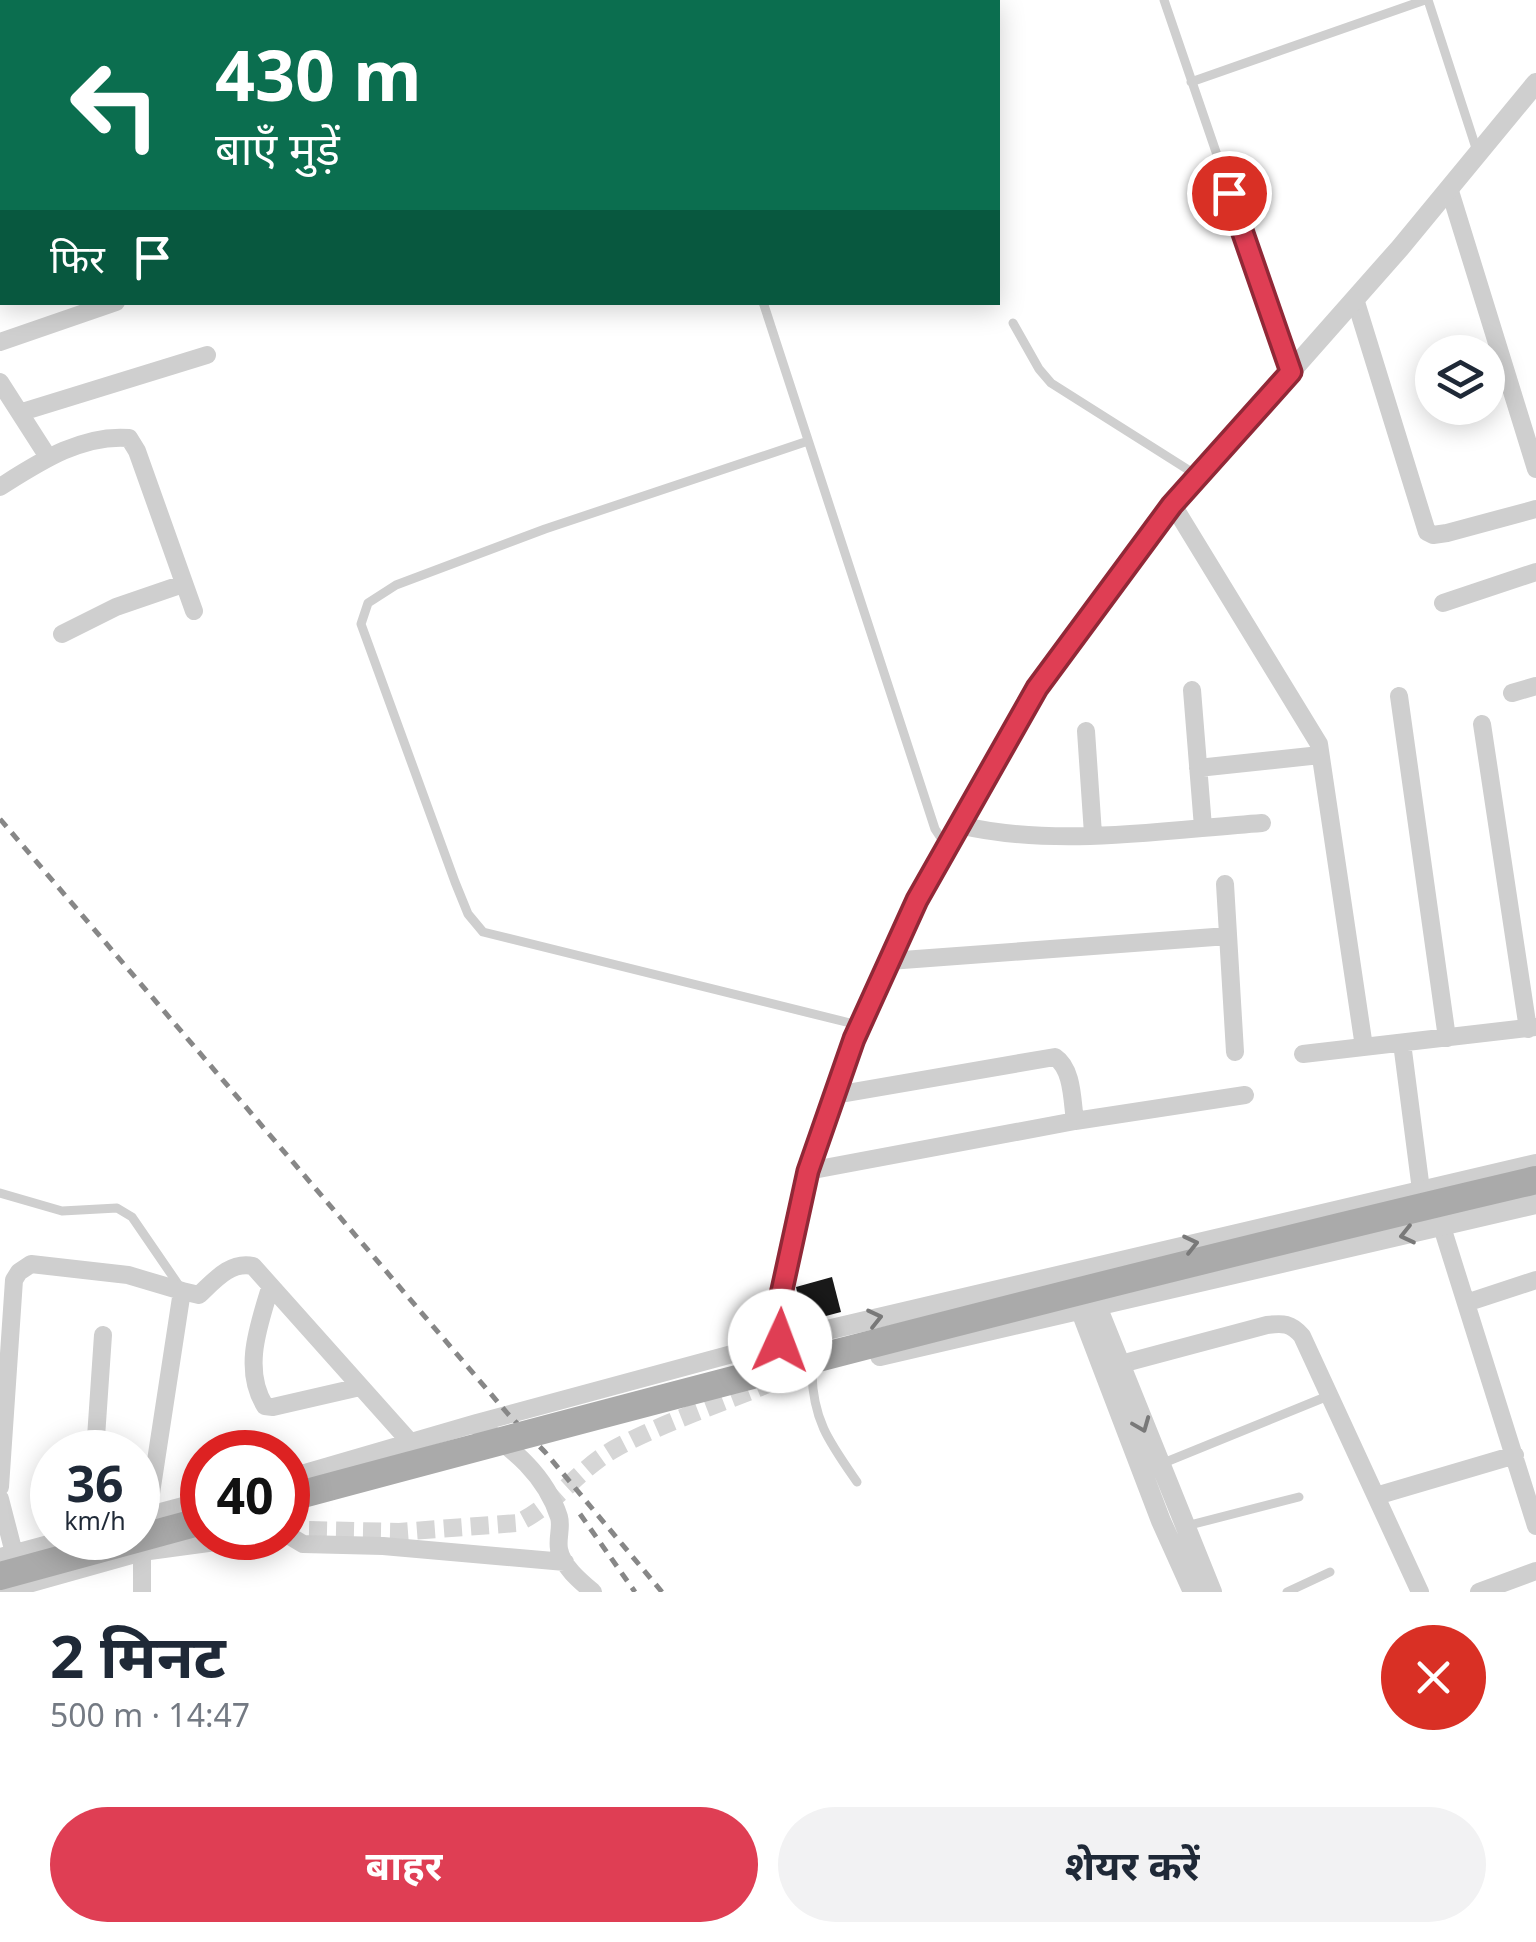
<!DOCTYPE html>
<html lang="hi">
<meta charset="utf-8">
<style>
body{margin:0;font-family:"Noto Sans","Noto Sans Devanagari",sans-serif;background:#f2f2f3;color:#1f2937;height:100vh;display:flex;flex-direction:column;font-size:38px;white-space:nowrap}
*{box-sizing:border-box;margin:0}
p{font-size:32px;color:#747a83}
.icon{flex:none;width:55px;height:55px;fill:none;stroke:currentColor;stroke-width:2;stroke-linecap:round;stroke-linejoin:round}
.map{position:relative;height:1592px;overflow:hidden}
.drawer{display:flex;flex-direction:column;background:#fff;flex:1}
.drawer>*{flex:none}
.hud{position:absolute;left:0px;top:0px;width:1000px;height:305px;box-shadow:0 5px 25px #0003;background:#0b6e4f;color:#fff;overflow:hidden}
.tools{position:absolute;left:1415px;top:335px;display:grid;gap:20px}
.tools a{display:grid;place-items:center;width:90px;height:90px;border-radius:50%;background:#fff;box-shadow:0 5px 25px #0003;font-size:50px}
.speed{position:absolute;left:30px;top:1430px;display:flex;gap:20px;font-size:50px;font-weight:700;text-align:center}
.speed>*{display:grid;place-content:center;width:130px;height:130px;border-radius:50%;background:#fff;box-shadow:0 5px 25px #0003;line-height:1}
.speed small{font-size:25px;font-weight:400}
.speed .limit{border:15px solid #d22;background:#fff;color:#111}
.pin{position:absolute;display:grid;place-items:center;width:85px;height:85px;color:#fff;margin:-42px;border:5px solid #fff;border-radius:50%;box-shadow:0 2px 10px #0007}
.me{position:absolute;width:110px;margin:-55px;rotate:2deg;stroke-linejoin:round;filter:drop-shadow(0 0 8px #0008)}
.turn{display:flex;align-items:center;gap:35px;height:210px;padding:0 50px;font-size:45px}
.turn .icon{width:130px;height:130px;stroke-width:2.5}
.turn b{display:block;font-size:70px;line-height:85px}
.then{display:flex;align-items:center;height:95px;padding:0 50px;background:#0003;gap:20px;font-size:38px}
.round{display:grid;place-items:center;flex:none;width:105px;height:105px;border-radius:52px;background:#f2f2f3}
.overview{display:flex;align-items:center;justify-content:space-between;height:170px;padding:0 50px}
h1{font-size:60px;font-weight:700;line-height:75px}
.action{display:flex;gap:20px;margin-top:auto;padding:20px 50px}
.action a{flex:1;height:115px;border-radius:60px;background:#df3e54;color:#fff;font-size:40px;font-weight:700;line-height:115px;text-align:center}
.action a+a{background:#f2f2f3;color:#1f2937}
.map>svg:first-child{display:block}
.building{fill:#191919}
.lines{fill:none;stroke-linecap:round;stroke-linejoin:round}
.minor-tunnel{stroke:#d6d6d6;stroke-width:18;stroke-dasharray:18 9;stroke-linecap:butt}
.service{stroke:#cfcfcf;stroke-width:9}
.minor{stroke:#cfcfcf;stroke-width:18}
.tertiary{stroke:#cfcfcf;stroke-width:20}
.rail{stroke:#878787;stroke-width:5;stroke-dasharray:10 8;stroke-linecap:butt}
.primary-bridge{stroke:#aaa;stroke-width:28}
.oneway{stroke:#797979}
.route-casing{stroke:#912837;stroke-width:25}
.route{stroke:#df3e54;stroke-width:18}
</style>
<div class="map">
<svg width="1536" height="1592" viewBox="0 0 1536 1592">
<rect width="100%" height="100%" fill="#fff"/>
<!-- building -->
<path class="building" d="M832,1277L841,1312L803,1322L796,1287Z"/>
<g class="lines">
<!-- minor-tunnel -->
<path class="minor-tunnel" d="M309,1530L399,1532L517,1523C555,1506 579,1468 616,1448C664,1422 718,1405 768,1384"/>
<!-- service -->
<path class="service" d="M764,0L765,2
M1164,0L1291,371
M1428,0L1477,151
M885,2L892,0
M1191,82L1425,0
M0,151L2,150
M0,252L2,251
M763,302L935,829L945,844
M1013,323L1039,369L1051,383L1198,476
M808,441L545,529L396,585L368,603L361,624L455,882L468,914L483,932L858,1025
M0,1193L62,1211L117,1208L132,1217L180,1287
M812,1373C813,1421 830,1443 857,1482
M1161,1464L1328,1396
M1186,1526L1299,1497
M1287,1592L1330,1572"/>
<!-- minor -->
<path class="minor" d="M85,0L86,2
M0,30L2,38
M1449,188L1536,469
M1355,299L1427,532L1433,535L1447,533L1536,509
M0,342L116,302
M0,382L48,457
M22,412L207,355
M0,487C38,463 81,434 129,438L137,451L194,611
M1173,505L1319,744L1364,1047
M1443,603L1536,572
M62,634L116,607L183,584
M1192,690L1203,827
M1512,693L1536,686
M1399,696L1447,1038
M1482,724L1528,1029
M1086,731L1093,834
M1198,768L1320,755
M959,825C1056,848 1164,830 1262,823
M1225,884L1235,1052
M889,961L1228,936
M1402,1043L1421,1190
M1303,1054L1536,1027
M835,1095L1055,1057C1073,1069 1072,1101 1075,1121
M808,1171L1075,1121L1245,1095
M1442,1227L1536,1526
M270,1288C259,1325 242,1369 265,1406L273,1407L360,1387
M182,1291L199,1295C214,1281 230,1261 253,1266L411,1443
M1466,1303L1536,1280
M1106,1368L1267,1325C1283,1323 1291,1323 1302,1336L1420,1592
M477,1423L780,1341
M95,1452L103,1335
M288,1478L477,1423C512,1449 545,1473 559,1517C562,1527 557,1538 559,1549C562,1566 580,1581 593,1592
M0,1487L14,1280L19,1272L31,1264L128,1275L182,1291L142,1552V1592
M1376,1496L1515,1455
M0,1499L14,1553
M138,1518L202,1501
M288,1535L303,1544L383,1546L565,1562
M0,1557L71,1538
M0,1592L142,1552L245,1538
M1479,1592L1536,1571"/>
<!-- tertiary -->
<path class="tertiary" d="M1092,1294L1212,1592
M1077,1301L1161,1521L1193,1592
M780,1341L1536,1164
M880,1356L1536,1204
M785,1379L780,1341V1299L800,1200L854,1039L917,900L1037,688L1173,505L1400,248L1536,83"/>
<!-- rail -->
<path class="rail" d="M0,819L508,1414L545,1452L662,1592
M580,1514L635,1592"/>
<!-- primary-bridge -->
<path class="primary-bridge" d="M288,1498C702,1387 1118,1278 1536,1180
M0,1576L202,1521"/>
</g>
<!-- one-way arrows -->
<defs><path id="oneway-chevron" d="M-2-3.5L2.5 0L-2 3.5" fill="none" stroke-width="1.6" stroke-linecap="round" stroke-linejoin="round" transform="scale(2.5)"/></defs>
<g class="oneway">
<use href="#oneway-chevron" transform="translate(1407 1235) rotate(167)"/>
<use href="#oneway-chevron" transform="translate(1191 1244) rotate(-13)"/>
<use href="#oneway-chevron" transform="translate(875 1318) rotate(-13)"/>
<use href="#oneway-chevron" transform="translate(1142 1425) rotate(68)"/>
</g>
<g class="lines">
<defs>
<path id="route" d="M780,1341V1299L808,1171L854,1039L917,900L1037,688L1172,505L1291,372L1229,193"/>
</defs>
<!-- route casing -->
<use href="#route" class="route-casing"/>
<!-- route -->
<use href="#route" class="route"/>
</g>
</svg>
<div class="tools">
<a><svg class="icon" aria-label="layers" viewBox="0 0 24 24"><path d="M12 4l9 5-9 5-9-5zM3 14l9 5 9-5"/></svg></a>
</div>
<div class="speed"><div>36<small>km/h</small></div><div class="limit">40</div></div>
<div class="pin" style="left:1229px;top:193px;background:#d93025"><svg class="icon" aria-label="arrive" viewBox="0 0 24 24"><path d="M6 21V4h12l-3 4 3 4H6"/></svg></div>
<svg class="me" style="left:780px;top:1341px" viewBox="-20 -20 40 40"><circle r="19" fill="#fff"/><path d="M0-13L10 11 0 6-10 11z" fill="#df3e54"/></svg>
<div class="hud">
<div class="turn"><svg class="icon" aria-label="left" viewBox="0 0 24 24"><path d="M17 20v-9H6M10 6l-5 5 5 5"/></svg><div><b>430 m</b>बाएँ मुड़ें</div></div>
<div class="then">फिर<svg class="icon" aria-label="arrive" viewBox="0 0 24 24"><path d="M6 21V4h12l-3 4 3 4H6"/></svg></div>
</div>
</div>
<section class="drawer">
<div class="overview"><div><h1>2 मिनट</h1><p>500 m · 14:47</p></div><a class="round" style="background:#d93025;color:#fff"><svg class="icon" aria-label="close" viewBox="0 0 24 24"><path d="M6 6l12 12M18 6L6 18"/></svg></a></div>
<div class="action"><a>बाहर</a><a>शेयर करें</a></div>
</section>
